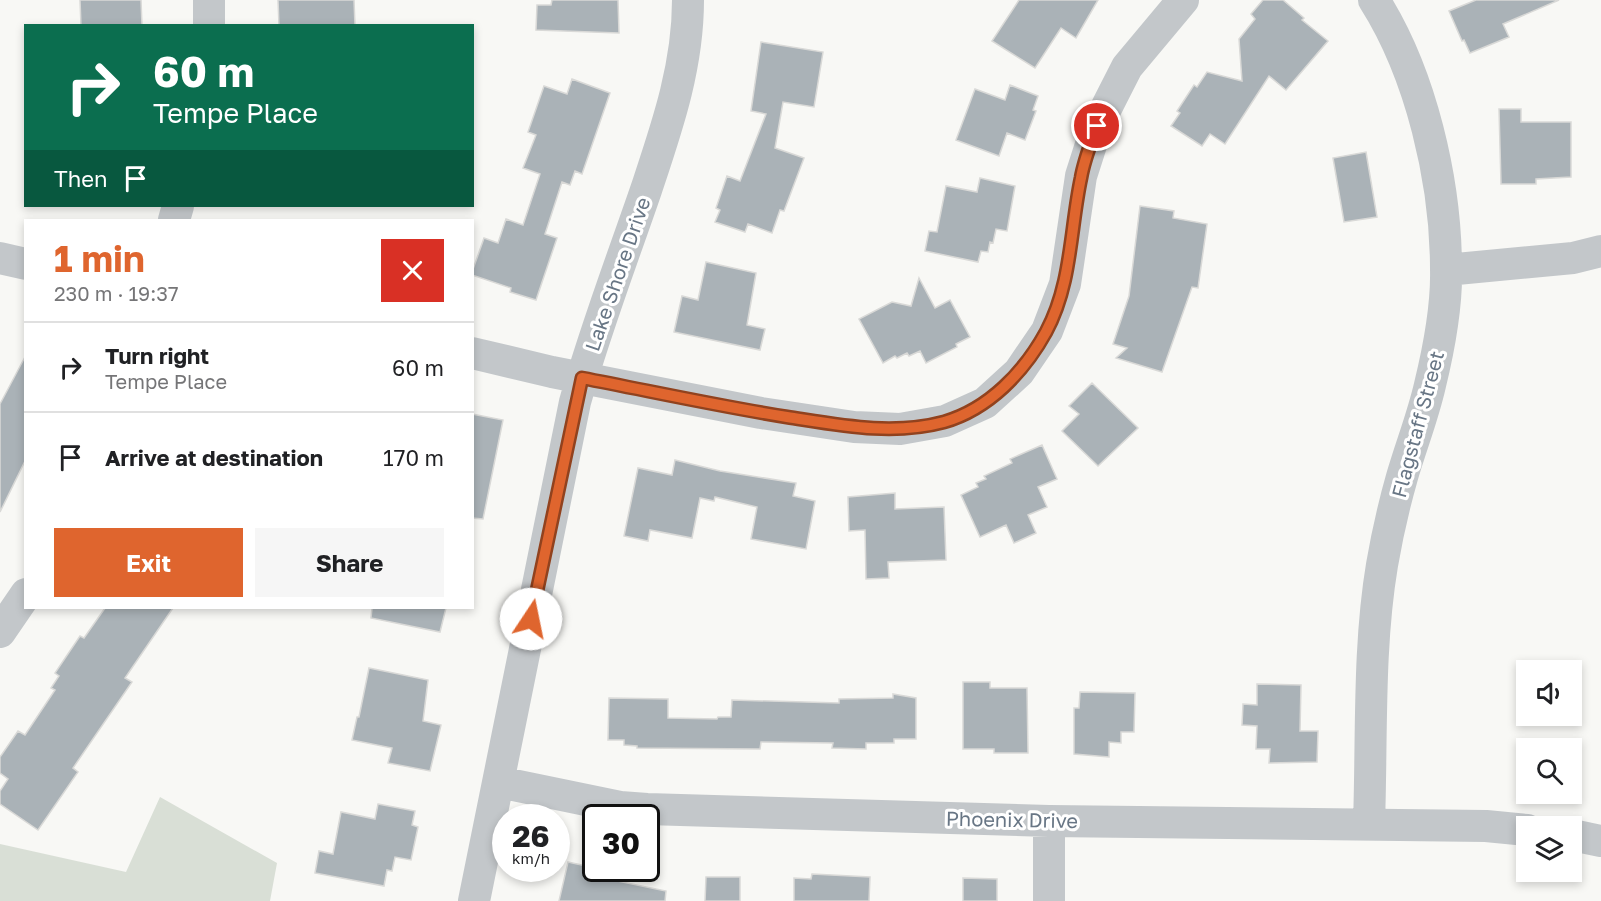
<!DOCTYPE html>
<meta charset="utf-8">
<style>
body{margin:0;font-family:"Golos Text",sans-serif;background:#f6f6f6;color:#202124;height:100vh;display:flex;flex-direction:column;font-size:22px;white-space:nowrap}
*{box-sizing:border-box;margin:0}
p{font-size:20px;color:#757577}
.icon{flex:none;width:33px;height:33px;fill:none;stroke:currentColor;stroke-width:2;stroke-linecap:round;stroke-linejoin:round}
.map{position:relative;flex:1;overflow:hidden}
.details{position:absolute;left:24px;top:219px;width:450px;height:390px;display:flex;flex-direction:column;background:#fff;border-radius:0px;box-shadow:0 3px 9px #0003}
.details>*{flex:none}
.hud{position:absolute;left:24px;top:24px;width:450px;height:183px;border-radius:0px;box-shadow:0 3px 9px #0003;background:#0b6e4f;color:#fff;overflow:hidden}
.fabs{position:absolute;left:1516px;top:660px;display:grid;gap:12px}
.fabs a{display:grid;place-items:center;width:66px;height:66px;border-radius:0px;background:#fff;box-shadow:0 3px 9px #0003;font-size:30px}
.speed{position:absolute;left:492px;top:804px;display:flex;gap:12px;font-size:30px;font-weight:700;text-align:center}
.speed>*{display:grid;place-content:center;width:78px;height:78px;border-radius:50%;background:#fff;box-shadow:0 3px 9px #0003;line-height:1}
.speed small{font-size:15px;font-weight:400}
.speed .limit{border:3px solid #111;border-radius:9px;background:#fff;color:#111}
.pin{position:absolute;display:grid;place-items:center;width:51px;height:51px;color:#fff;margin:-26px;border:3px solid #fff;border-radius:50%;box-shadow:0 2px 6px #0007}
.me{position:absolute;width:66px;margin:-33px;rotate:11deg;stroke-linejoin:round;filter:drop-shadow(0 0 4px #0008)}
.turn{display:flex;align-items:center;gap:21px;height:126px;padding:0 30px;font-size:27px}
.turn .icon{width:78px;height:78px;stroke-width:2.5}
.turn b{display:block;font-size:42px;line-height:51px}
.then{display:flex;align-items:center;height:57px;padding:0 30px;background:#0003;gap:12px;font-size:22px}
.round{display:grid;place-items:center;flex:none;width:63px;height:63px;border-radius:0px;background:#f6f6f6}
.head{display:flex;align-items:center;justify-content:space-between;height:102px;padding:0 30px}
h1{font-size:36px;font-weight:700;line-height:45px;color:#df652e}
.cta{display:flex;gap:12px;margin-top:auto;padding:12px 30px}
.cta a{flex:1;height:69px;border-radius:0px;background:#df652e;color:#fff;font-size:24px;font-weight:700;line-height:69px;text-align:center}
.cta a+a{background:#f6f6f6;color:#202124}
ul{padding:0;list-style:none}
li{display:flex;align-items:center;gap:18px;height:90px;padding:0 30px;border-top:2px solid #e0e0e0}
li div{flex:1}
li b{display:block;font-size:22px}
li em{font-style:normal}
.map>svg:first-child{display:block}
.green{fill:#d9dfd6}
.building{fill:#aab2b7;stroke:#d9d9d7;stroke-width:1.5}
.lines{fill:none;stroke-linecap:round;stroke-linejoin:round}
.street{stroke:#c3c7ca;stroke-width:32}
.route-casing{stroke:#91421e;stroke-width:15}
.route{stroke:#df652e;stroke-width:10}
.labels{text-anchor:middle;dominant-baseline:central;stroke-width:6;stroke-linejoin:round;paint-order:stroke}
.street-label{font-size:20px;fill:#687685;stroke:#fff}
</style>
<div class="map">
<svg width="1601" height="901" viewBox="0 0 1601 901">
<rect width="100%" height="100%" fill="#f8f8f5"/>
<!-- green -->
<path class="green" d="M160,797L277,863L270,901H0V844L126,872Z"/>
<!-- building -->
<path class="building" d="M80,0H141L142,26H81Z
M278,0H354L355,26H279Z
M552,0H618L619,33L536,30L537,5H551Z
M1019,0H1098L1076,38L1061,28L1035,68L992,41Z
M1263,0H1283L1304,18L1302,20L1328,41L1286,90L1269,76L1225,144L1210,134L1202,146L1171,126L1180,113L1177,111L1194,85L1197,87L1207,72L1242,81L1239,39L1255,19L1251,14Z
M1476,0H1559L1503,24L1509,37L1470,53L1464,40L1462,41L1449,11Z
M761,42L823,52L814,107L783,102L775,148L804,158L784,211L780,210L772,233L748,224L745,232L715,222L720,210L716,208L727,176L740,181L766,114L751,111Z
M572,79L610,93L582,174L575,171L570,185L562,182L545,234L557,238L536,300L510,292L511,288L472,275V272L484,238L498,243L506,219L523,225L540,174L523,168L536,135L528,132L544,86L567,94Z
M1010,85L1038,96L1033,110L1036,111L1025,140L1007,133L999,156L956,140L975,89L1005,100Z
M1499,109H1521V122H1571V177L1536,179V184H1501Z
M1366,152L1377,217L1344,222L1333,158Z
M980,178L1015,186L1007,231L996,229L993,243L990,242L988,252L981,251L978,262L925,251L929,231L937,232L946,186L977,192Z
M1140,206L1174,211L1173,218L1207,224L1198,288L1192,287L1162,372L1116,358L1127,348L1113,344L1129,296Z
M706,262L756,273L747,325L765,329L760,350L674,332L682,296L698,300Z
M919,278L935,308L950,300L970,337L956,344L957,347L926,363L920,351L909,356L907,353L897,358L895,356L883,363L859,319L892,302L911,306Z
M26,355V459L0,512V404Z
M1092,383L1138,428L1098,466L1062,431L1079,414L1069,406Z
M472,414L503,420L483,519L472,518Z
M1042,445L1057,479L1038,487L1047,507L1028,515L1036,533L1014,543L1006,525L980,537L961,495L978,487L976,483L986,479L984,476L1012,463L1010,459Z
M675,460L720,471L796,483L793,496L815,501L806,549L751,539L757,507L715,497L714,501L700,498L692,538L650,530L648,541L624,536L638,468L672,475Z
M895,493V509L944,507L946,560L888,562L889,578L866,579L865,530L849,531L848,497Z
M105,608H173L125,678L132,682L73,768L78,772L38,830L0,804V791L8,779L0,773V757L18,731L25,735L55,690L51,688L59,676L55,673L80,636L84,638Z
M372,608H446L440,632L371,618Z
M369,668L428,680L423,721L441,725L430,771L388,763L392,748L352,740L357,717H359Z
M963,682H990V688H1027L1028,753H994V749H963Z
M1257,684L1301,685L1300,731H1318L1317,762L1269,763L1270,749H1256L1257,726L1242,725L1243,704L1257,705Z
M1080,692L1135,693L1134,732H1121V743L1109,742V757L1074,754V708H1079Z
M893,694L916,698V739H894V743H866V749L832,748L833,743L761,742L760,749L637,748V746L624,745V740H608L609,698L668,699V718L717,719L718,717H731L732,700L839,703V699L893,698Z
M378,804L415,811L412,825L418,827L411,860L395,857L392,871L387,870L384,886L315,873L319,851L333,854L341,812L375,819Z
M568,862L600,869L598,877L666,891L665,901H559Z
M812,874L870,877L869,901H794V878L811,879Z
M706,877H740V901H705Z
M963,878L997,879V901H963Z"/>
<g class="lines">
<!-- street -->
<path class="street" d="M209,0V26
M174,220L178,206
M0,258L26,264
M1446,270L1573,258L1601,251
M472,353L552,372L761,413L854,427L900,429L945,421L985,403L1019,372L1047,331L1065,284L1081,176L1097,126L1127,67L1183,0
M0,632L26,594
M499,782L620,807L647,809L1049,821L1486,826L1527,830
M1049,821V901
M1369,823C1372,739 1368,648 1382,565C1387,536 1394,505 1402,477C1411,446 1423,416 1430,385C1439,348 1447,307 1446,269C1446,181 1421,74 1374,0
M1572,835L1601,841
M474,901L575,402C595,330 622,260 646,190C667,127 688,67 688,0"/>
</g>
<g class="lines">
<defs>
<path id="route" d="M531,619L582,378C650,391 718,406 787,417C839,425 892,436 944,422C989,409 1024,372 1046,332C1072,284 1070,229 1081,178C1084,160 1091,143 1097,126"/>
</defs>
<!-- route casing -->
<use href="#route" class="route-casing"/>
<!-- route -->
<use href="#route" class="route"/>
</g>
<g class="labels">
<!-- street labels -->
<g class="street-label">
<text transform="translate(617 274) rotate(-71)">Lake Shore Drive</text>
<text transform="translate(1417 424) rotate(-75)">Flagstaff Street</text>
<text transform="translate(1012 819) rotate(1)">Phoenix Drive</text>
</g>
</g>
</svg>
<div class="fabs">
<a><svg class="icon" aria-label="sound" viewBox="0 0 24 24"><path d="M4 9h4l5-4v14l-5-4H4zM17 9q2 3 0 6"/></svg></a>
<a><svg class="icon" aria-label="search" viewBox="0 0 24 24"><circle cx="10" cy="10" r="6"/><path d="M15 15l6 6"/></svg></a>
<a><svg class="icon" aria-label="layers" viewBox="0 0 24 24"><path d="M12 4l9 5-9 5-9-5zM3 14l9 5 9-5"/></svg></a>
</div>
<div class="speed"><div>26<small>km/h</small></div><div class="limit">30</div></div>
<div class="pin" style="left:1097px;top:126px;background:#d93025"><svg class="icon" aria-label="arrive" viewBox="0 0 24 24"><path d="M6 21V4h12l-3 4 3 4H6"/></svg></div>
<svg class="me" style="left:531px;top:619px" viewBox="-20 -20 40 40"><circle r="19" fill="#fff"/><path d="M0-13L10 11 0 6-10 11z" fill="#df652e"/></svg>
<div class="hud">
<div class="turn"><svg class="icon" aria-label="right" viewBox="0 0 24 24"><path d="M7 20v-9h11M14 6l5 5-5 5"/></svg><div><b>60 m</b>Tempe Place</div></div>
<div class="then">Then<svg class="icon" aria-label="arrive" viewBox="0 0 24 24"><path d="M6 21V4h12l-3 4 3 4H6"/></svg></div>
</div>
<section class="details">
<div class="head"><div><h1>1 min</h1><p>230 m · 19:37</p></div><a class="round" style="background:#d93025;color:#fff"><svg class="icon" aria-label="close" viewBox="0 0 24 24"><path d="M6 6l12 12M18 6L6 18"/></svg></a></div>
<ul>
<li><svg class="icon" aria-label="right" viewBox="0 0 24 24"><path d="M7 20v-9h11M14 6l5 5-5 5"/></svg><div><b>Turn right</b><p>Tempe Place</p></div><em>60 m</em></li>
<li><svg class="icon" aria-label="arrive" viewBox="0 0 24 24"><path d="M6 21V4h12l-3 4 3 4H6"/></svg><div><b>Arrive at destination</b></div><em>170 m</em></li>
</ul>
<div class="cta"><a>Exit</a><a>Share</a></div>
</section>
</div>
